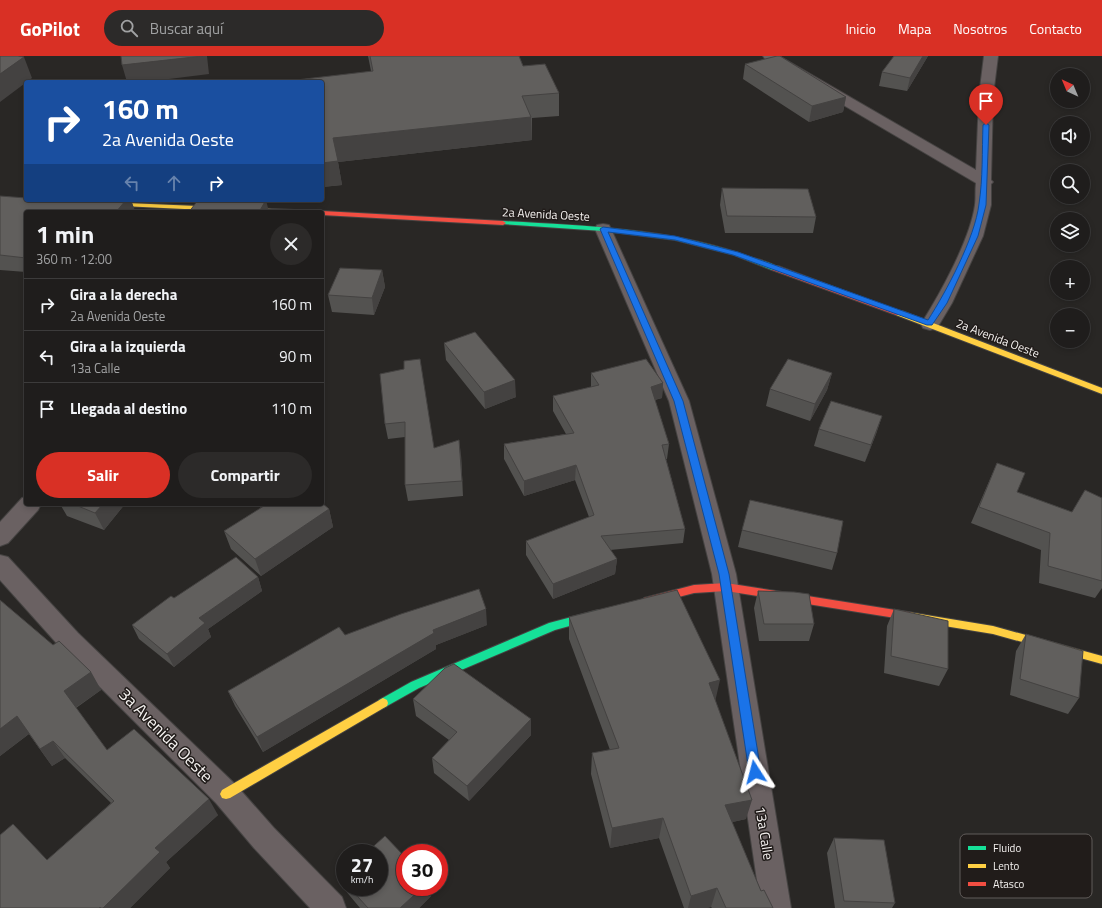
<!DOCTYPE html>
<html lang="es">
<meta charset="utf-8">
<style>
body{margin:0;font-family:"Titillium Web",sans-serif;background:#2c2a29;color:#f1f3f6;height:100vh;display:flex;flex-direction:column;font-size:15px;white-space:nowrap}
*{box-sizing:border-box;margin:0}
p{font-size:13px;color:#a1a2a3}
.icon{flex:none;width:22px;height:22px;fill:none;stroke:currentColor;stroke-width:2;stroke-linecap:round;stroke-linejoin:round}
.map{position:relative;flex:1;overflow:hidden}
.panel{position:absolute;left:24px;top:154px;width:300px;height:296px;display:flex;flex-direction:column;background:#1f1d1c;border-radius:4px;box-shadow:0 2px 6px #0003,0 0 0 1px #3c3b3b}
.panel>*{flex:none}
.guide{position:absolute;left:24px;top:24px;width:300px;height:122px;border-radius:4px;box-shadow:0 2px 6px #0003,0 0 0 1px #3c3b3b;background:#1a4fa0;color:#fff;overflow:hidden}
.needle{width:26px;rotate:316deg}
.buttons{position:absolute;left:1050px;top:12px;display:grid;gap:8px}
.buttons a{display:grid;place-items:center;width:40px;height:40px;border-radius:50%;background:#1f1d1c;box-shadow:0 2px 6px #0003,0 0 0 1px #3c3b3b;font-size:20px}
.speed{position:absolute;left:336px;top:788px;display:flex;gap:8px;font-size:20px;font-weight:700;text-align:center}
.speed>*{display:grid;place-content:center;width:52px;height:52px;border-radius:50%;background:#1f1d1c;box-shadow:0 2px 6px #0003,0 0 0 1px #3c3b3b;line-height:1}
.speed small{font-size:10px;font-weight:400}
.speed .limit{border:6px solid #d22;background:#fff;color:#111}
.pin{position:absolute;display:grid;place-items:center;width:34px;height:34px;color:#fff;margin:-41px -17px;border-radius:50% 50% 50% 0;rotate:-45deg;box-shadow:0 0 4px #0007}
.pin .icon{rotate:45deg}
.me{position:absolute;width:44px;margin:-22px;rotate:351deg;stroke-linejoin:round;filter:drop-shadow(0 0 3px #0008)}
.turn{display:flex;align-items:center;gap:14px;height:84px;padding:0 12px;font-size:18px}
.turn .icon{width:52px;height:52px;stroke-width:2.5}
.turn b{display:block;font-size:28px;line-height:34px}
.lanes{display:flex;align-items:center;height:38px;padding:0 12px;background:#0003;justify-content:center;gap:20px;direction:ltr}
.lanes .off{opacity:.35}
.round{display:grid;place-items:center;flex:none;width:42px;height:42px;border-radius:21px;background:#2c2a29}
.headline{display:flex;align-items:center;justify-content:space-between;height:68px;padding:0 12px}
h1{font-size:24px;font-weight:700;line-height:30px}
.primary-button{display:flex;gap:8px;margin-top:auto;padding:8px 12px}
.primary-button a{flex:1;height:46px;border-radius:24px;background:#d93025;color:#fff;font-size:16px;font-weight:700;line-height:46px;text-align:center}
.primary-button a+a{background:#2c2a29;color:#f1f3f6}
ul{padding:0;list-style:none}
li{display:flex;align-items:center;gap:12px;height:52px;padding:0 12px;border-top:1px solid #3c3b3b}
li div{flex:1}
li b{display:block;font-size:15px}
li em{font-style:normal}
header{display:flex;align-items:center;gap:24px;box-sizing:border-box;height:56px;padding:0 20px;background:#d93025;color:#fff}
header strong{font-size:19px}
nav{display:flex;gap:22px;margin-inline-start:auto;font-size:14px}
.search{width:280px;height:36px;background:#2c2a29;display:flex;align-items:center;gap:10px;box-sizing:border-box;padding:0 14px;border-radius:22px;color:#a1a2a3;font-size:15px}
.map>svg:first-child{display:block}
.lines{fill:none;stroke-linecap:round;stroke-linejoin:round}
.street-casing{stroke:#454342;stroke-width:2}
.fast-casing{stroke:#454342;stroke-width:2}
.slow-casing{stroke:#454342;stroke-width:2}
.jam-casing{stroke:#454342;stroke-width:2}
.street{fill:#6a6162;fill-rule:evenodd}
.fast{fill:#16e098;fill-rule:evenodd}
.slow{fill:#ffcf43;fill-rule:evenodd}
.jam{fill:#f24e42;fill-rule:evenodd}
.wall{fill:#535250}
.shaded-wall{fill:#444241}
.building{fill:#615f5d;stroke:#444241}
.route{fill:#1a73e8;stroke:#114b97}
.labels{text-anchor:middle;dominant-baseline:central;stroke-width:3;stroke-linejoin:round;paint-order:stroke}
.far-street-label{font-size:12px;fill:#f5f2f0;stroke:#211c1a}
.street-label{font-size:14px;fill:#f5f2f0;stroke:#211c1a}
.near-street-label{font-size:17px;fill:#f5f2f0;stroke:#211c1a}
.key{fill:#211c1a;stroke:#615c5a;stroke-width:1}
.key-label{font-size:11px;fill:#f5f2f0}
</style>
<header>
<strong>GoPilot</strong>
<div class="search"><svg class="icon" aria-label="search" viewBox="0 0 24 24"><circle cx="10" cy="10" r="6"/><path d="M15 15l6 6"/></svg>Buscar aquí</div>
<nav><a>Inicio</a><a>Mapa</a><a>Nosotros</a><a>Contacto</a></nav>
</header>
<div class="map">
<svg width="1102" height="852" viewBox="0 0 1102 852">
<rect width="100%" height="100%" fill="#292725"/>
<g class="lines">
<defs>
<path id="street" d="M763,0H779L976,114L979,40L984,0H998L993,40L991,124L993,126L991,128V149L983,180L952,247L937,272L930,274L923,272L921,268C940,238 970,184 975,149C976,142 975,134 976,127L765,3Z
M603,168L609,169L611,173L689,345L736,518L791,852H761L712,518L669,345L595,173L597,169Z
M26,441V448H41L38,454L8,487L0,490V466L22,442Z
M0,499L8,501L78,577L236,729L274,772L342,841L346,852H310L254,792L216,747L60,591L0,524Z"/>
<path id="fast" d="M503,165C586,170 671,172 750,201C759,204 772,206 779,212L775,214H772L734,199L675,184L603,175L501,168V166Z
M598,554L602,555L603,558L602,561L555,574L419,632L387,650L383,652L379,650L378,647L379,644L411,626L549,567Z"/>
<path id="slow" d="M103,146L295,154L298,156H247L101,149V147Z
M896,255H902L1102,332V338L896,259Z
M908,556L993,570L1102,600V608L993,578L908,564L904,563L903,560L904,557Z
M383,642L387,644L388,647L387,650L230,742L226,743L222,742L220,738L222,734Z"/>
<path id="jam" d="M322,155L503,165L506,167L503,169L322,159V156H319Z
M772,210H778L903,257L902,259H896L772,214Z
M726,527L908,556L912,557L913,560L912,563L908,564L726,535L694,537L648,549L644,548L643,545L644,542L648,541L694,529Z"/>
</defs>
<!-- street casing -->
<use href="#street" class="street-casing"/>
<!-- fast casing -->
<use href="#fast" class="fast-casing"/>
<!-- slow casing -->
<use href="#slow" class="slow-casing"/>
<!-- jam casing -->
<use href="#jam" class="jam-casing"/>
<!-- street -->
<use href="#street" class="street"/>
<!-- fast -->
<use href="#fast" class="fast"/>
<!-- slow -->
<use href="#slow" class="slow"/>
<!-- jam -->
<use href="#jam" class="jam"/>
</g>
<!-- wall -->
<path class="wall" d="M368,0H519L523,10L559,37V60L532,62V84L338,106L342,129L322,131L371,15Z
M894,0H928L907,35L879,30L882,16Z
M745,8L846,41L843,56L809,66L743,23Z
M722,132L816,161L813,177H725L720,149Z
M0,140L57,145L131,144L135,155L134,156H26V216L0,214Z
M382,214L385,231L374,259L332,256L328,239Z
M444,287L516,341L485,353L446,304Z
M591,317L663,327L662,342L655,344L669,388L667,403H666L685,473L683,487L610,494L617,503L615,518L553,543L526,499V485L589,461L575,424L524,440L504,403V388L566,378L553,355V340L591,331Z
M832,317L827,334L810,365L766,350L770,333Z
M380,318L434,392L461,399L463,440L408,445L405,429V381L388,383L385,368Z
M882,360L876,378L865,406L814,390L819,373Z
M997,407L1017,436L1072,456L1102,442V532L1095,542L1039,527L1041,494L971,467Z
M60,448H125L104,474L67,460Z
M260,448H322L329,453L333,471L261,520L231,493L224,475L261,452L260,451Z
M742,474L837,497L832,514L738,491Z
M258,521L262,535L208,573L211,581L174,611L139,583L132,569L174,542Z
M758,535L814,568L809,585H759L754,552Z
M0,544L53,589L91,616L101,634L76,652L107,694L218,759L166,806L170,812L130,852H0L47,804L111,747L65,702L52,710L29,678L0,700Z
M894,553L948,613L939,630L884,617L887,570Z
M569,561L715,645L746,763L732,766L761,835L773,852H712L711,851L706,852H684L659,782L610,792L591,718L592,697L610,694L569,583Z
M487,569L436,589V593L263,696L235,650L228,635L345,579Z
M1026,578L1079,642L1068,658L1010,639L1016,595Z
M413,643L531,663V679L469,745L434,717L432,702L449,684L416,660Z
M834,782L895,847L892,852H835L827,797Z
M345,815V831H379L431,840L419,852H360L345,834L339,820Z"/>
<!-- shaded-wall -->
<path class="shaded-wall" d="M203,0H207L209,18L145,26H127L122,9Z
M923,0H928L907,35L910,22Z
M24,1L32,22L0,46V18Z
M846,41L843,56L809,66L812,50Z
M531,61L532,84L338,106L342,129L322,131V107L333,82Z
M126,144H131L135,155L134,156H116Z
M266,144L269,156H259Z
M382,214L385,231L374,259L372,242Z
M832,317L827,334L810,365L815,348Z
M515,324L516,341L485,353L484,336Z
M663,327L662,342L649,345L651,331Z
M882,360L876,378L865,406L871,389Z
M459,384L461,399L463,440L462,425Z
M576,409L575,424L524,440V425Z
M103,448H125L104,474L95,457Z
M329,453L333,471L261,520L255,503Z
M617,503L615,518L553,543V528Z
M258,521L262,535L208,573L211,581L174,611L167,598L199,562Z
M486,553L487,569L436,589V593L263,696L257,681L433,574Z
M91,616L101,634L75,652L64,635Z
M720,624L715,646L709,627Z
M17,660L30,677L0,700V673Z
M531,663V679L469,745L467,730Z
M53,685L65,702L52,710L40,693Z
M209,743L218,759L166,806L170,812L130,852H103L155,792Z
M752,744L746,763L720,769L725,749Z
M663,762L659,782L610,792L612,772Z
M423,831H429L431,840L419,852H400Z
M717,832L711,851L706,852H688L691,840Z"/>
<!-- building -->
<path class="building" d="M0,0H18L24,1L0,18Z
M121,0H203L122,9Z
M370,0H519L523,10L545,8L559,37L522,40L531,61L333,82L338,105L322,107V26H279L373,15Z
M777,0H780L846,41L812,50L745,8Z
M894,0H923L910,22L882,16Z
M722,132L808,133L816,161L727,160Z
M0,140L26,142V144L57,145V144H126L116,156H26V202L0,199Z
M198,144H266L259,156H189Z
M340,212L382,214L372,242L328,239Z
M475,276L515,324L484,336L444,287Z
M420,303L434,392L459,384L462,425L405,429V366L385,368L380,318L404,313V305Z
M646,303L663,327L651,331L669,388L662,389L685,473L601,480L617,503L553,528L526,485L594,459L576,409L524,425L504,388L574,377L553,340L599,329L591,317Z
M788,303L832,317L815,348L770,333Z
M831,345L882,360L871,389L819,373Z
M997,407L1025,417L1017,436L1072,456L1085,434L1102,442V525L1048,510L1050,477L979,451Z
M750,444L843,465L837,497L742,474Z
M322,447L329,453L255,503L224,475L267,448H322Z
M73,448H103L95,457Z
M236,501L258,521L199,562L205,567L167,598L132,569L171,540L174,542Z
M479,533L486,553L433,574L434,577L257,681L228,635L339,571L345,579L401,558Z
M677,534L720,624L709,627L752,744L725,749L761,835L764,834L773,852H726L717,832L691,840L663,762L612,772L592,697L619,692L569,561Z
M758,535L794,536L809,538L814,568H764Z
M0,544L53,589L59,585L91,616L64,635L107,694L134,673L209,743L155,792L160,796L103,852H101L100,851L99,852H0V779L13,768L47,804L114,745L53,685L40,693L17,660L0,673Z
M894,553L948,565V613L891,600Z
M1026,578L1083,595L1079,642L1020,623Z
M454,608L531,663L467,730L432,702L457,676L413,643L445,612Z
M385,780L405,801V831H423L400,852H368L349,831H379V797H366Z
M834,782L884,784L895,847L844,845Z
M345,815V826L339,820Z"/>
<!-- route -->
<path class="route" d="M986,67L989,69L986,149L978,180L947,247L932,269H927L733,199L675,184L608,176L683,345L729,518L761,716L759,720L755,721L751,720L749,716L719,518L674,345L600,173L603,171L675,180L738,196L928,264C946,236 975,182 979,148C983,122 982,95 983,69Z"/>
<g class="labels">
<!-- far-street labels -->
<g class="far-street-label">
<text transform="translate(546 158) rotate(3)">2a Avenida Oeste</text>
<text transform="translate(998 282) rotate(21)">2a Avenida Oeste</text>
</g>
<!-- street labels -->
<g class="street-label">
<text transform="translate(765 777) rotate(81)">13a Calle</text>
</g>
<!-- near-street labels -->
<g class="near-street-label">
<text transform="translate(166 679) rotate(45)">3a Avenida Oeste</text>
</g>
</g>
<!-- legend -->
<rect x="960" y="778" width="132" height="64" rx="6" class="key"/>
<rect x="968" y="790" width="18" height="4" fill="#16e098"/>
<rect x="968" y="808" width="18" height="4" fill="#ffcf43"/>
<rect x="968" y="826" width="18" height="4" fill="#f24e42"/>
<g class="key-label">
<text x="993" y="796">Fluido</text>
<text x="993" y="814">Lento</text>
<text x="993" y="832">Atasco</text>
</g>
</svg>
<div class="buttons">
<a><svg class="needle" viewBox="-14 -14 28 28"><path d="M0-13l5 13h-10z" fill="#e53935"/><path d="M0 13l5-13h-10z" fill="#a1a2a3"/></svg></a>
<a><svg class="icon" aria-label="sound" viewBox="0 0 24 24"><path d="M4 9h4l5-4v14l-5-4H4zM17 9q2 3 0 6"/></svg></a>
<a><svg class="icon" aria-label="search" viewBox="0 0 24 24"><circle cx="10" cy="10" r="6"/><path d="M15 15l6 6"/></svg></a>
<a><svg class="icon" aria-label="layers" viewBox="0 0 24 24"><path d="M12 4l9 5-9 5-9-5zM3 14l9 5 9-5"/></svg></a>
<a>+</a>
<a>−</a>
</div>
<div class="speed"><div>27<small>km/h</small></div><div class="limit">30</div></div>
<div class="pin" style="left:986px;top:69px;background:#d93025"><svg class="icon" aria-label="arrive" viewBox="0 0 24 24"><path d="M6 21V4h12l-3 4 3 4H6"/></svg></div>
<svg class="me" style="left:755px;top:716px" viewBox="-20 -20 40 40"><path d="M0-17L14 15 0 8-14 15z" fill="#1a73e8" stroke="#fff" stroke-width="4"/></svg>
<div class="guide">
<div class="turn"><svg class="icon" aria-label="right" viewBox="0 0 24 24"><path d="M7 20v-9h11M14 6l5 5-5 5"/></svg><div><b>160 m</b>2a Avenida Oeste</div></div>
<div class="lanes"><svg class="icon off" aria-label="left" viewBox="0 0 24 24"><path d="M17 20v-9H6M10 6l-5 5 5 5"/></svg><svg class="icon off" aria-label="ahead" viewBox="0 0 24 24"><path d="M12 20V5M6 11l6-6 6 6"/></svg><svg class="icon" aria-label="right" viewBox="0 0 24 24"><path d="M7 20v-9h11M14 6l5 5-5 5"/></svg></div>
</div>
<section class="panel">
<div class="headline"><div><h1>1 min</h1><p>360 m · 12:00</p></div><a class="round"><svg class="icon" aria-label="close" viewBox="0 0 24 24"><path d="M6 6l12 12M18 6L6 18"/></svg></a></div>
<ul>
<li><svg class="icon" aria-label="right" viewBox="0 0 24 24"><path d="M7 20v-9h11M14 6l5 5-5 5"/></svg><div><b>Gira a la derecha</b><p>2a Avenida Oeste</p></div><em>160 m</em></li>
<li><svg class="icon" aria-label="left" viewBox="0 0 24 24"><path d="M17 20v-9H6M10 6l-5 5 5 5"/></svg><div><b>Gira a la izquierda</b><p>13a Calle</p></div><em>90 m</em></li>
<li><svg class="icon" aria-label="arrive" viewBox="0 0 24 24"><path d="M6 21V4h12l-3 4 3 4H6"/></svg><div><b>Llegada al destino</b></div><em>110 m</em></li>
</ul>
<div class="primary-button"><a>Salir</a><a>Compartir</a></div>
</section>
</div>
